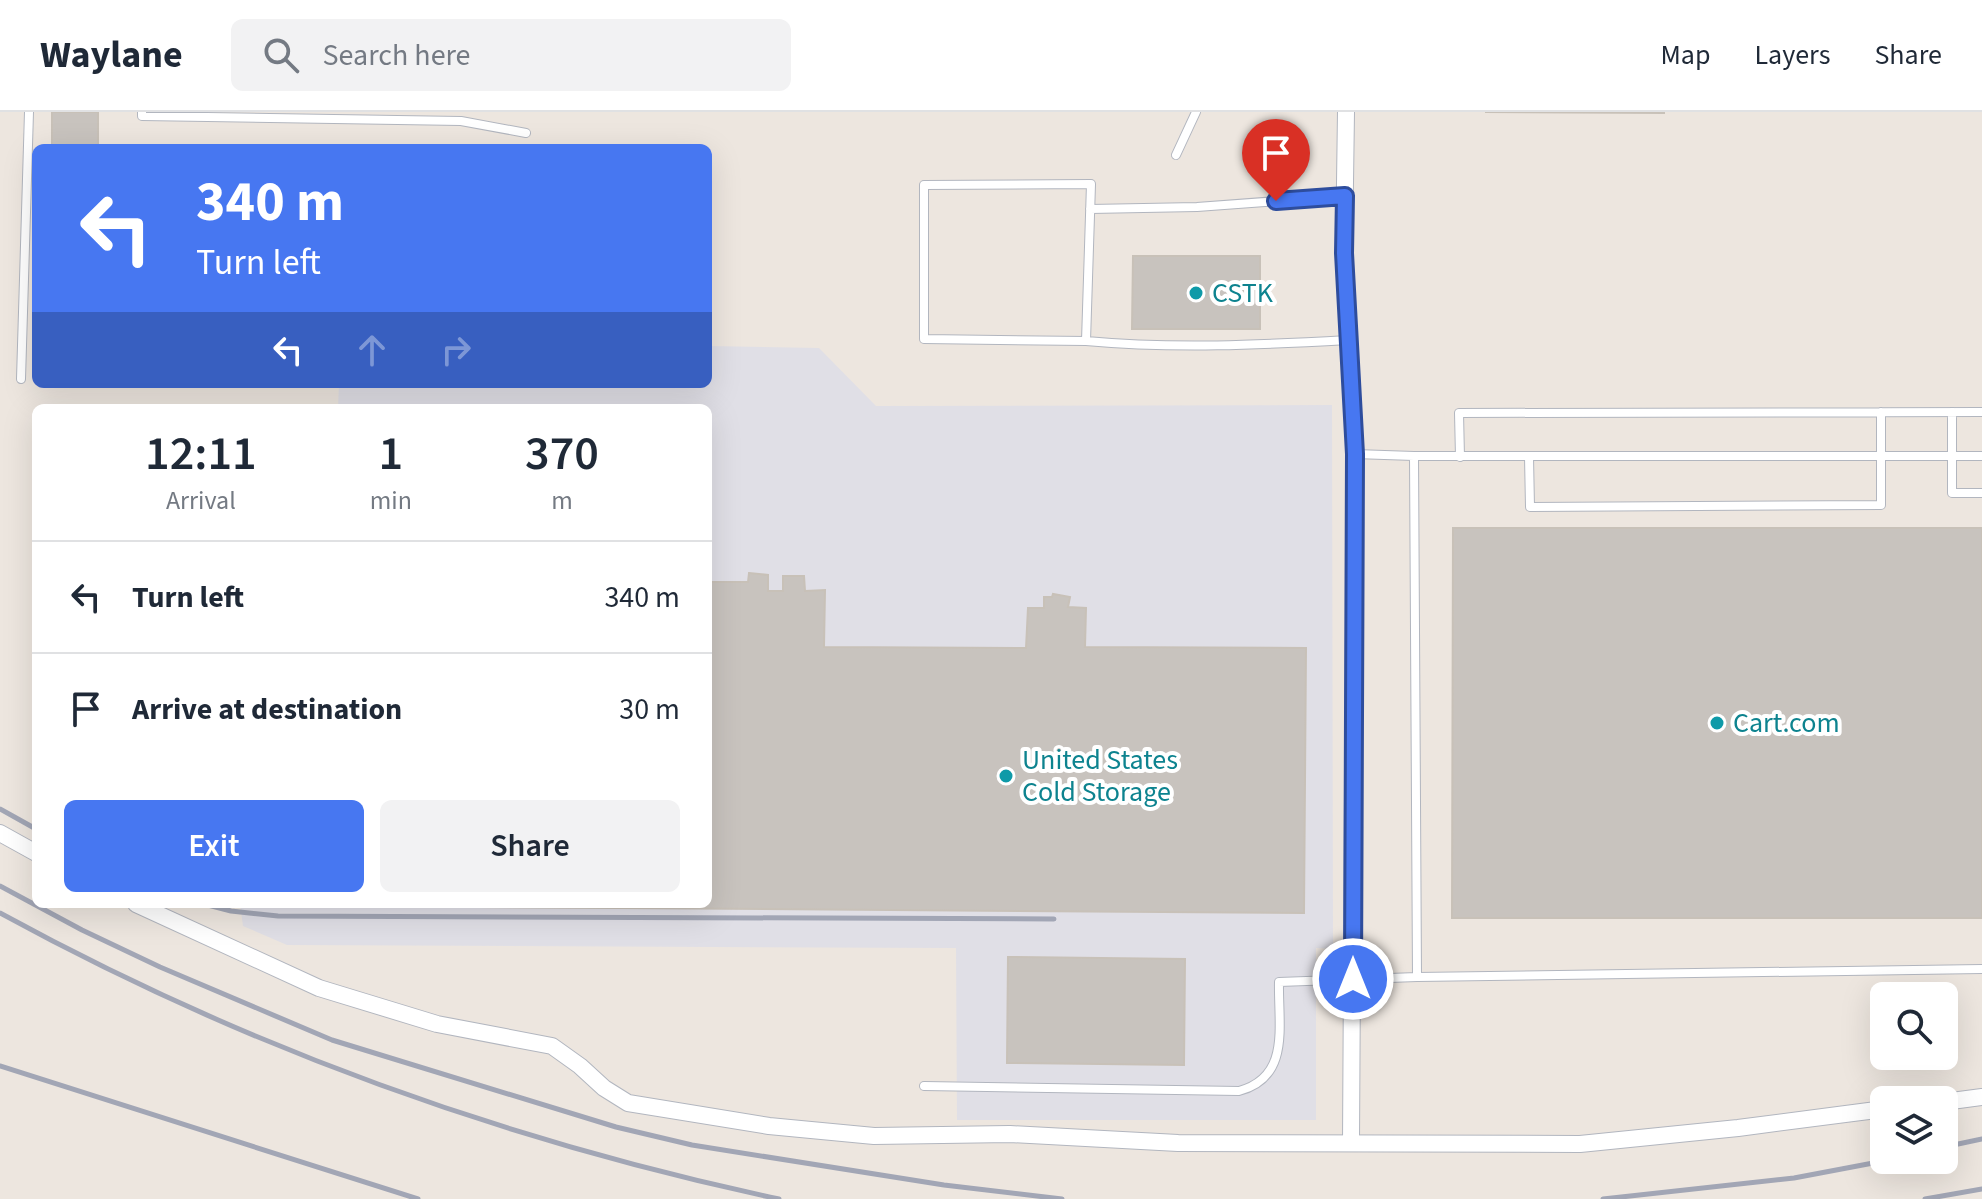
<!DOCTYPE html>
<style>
body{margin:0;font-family:"Source Sans 3",sans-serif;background:#f2f2f3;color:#1f2937;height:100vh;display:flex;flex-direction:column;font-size:30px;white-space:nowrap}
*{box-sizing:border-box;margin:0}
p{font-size:26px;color:#747a83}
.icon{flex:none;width:44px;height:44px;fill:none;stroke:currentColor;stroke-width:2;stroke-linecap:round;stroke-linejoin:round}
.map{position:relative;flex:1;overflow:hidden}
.panel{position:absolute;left:32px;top:292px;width:680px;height:504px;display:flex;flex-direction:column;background:#fff;border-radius:12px;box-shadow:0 8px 32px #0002}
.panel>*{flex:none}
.banner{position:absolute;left:32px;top:32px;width:680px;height:244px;border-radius:12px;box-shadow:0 8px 32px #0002;background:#4777f1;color:#fff;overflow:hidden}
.fabs{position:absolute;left:1870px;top:870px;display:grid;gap:16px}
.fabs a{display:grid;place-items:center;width:88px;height:88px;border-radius:12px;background:#fff;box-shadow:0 8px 32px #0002;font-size:40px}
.pin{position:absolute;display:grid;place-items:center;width:68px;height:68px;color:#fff;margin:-82px -34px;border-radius:50% 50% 50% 0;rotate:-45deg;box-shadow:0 0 8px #0007}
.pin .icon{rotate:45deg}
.me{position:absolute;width:88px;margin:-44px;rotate:0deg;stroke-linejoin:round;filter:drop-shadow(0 0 6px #0008)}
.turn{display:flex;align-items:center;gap:28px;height:168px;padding:0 32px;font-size:36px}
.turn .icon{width:104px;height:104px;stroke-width:2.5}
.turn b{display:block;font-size:56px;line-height:68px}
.lanes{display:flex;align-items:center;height:76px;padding:0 32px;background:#0003;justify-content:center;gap:40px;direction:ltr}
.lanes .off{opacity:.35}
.eta{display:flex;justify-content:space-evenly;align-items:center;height:136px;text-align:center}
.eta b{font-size:48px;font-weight:600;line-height:56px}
.button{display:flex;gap:16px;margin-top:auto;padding:16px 32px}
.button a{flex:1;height:92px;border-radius:12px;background:#4777f1;color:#fff;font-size:32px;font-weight:600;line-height:92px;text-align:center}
.button a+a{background:#f2f2f3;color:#1f2937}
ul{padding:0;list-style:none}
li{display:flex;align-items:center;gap:24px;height:112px;padding:0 32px;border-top:2px solid #e0e1e3}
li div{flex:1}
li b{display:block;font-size:30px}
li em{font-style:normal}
header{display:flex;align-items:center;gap:48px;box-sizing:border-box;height:112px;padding:0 40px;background:#fff;border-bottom:2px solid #e0e1e3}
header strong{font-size:38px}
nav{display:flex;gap:44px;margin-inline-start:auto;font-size:28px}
.search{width:560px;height:72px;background:#f2f2f3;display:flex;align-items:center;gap:20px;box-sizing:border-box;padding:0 28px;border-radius:12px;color:#747a83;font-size:30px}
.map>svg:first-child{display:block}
.industrial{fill:#e0dfe6}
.building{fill:#c8c3be;stroke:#c8c1b8;stroke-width:2}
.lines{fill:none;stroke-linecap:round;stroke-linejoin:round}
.service-casing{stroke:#b2b6bf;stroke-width:10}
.minor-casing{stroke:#b2b6bf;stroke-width:18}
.service{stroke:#fff;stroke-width:8}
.minor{stroke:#fff;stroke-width:16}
.rail{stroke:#a2a6b5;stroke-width:5}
.route-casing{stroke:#2e4d9d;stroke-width:20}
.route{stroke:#4777f1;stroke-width:14}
.culture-dot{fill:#0f9aa8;stroke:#fff;stroke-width:3}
.labels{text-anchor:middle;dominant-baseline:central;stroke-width:8;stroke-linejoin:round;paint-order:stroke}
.culture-label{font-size:28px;fill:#0d838f;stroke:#fff;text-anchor:start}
</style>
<header>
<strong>Waylane</strong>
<div class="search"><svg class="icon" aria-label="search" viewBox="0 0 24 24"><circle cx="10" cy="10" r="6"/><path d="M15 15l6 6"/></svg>Search here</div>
<nav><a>Map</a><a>Layers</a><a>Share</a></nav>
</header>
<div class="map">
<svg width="1982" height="1087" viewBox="0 0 1982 1087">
<rect width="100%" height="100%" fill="#ede6df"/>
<!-- industrial -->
<path class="industrial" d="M708,234L819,236L876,294L1332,293L1333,837L1316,836V1008H957L956,836L287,833L243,814L240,792H708V296H338L339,272H708Z"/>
<!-- building -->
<path class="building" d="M52,0H98V36H52Z
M1485,0H1664V1Z
M1133,144H1260V217H1132Z
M1453,416H1982V806H1452Z
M749,461L768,463V479H783V464H804L805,479L825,478L824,535L1026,536L1028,496H1044V485H1052L1053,482L1070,485L1068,495L1086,496L1085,535L1306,536L1304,801L477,795V792H708V470H748Z
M1008,845L1185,847L1184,953L1007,951Z"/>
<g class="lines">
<defs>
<path id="service" d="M142,0V4L461,9L526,21
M1176,43L1196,0
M1091,72L1086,229L924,227V73Z
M1090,97L1197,95L1344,84
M1086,229C1174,237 1260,233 1348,228
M21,267L29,0
M1952,300V381H1982
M1355,342L1414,344
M1982,344H1414L1417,865L1982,857
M1460,345L1459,301L1982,300
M1529,345L1530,395L1881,393V300
M924,974L1239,979C1291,965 1278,914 1279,870L1417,865"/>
<path id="minor" d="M1346,0L1344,141L1355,342L1351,1031
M0,721L36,741
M136,792L319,876L437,912L552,934L580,954L604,976L628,991L769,1014L874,1024L1010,1022L1178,1031L1580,1032L1738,1016L1884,997
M1944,990L1982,985"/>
</defs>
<!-- service casing -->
<use href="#service" class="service-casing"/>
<!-- minor casing -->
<use href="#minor" class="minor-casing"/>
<!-- service -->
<use href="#service" class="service"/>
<!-- minor -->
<use href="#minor" class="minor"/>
<!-- rail -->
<path class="rail" d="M0,697L36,717
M0,774L82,818L160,855L332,928L616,1015L692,1033L944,1073L1062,1087
M204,792L231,799L278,804L1054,807
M0,801C245,935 507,1029 779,1087
M0,954L418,1087
M1944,1035L1982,1027
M1603,1087L1794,1066L1889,1048
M1925,1087L1982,1077"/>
</g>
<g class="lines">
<defs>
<path id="route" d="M1276,89L1345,84L1344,141L1355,342L1353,867"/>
</defs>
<!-- route casing -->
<use href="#route" class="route-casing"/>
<!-- route -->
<use href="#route" class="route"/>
</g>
<!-- markers -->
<g class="culture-dot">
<circle cx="1196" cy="181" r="8"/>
<circle cx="1717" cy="611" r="8"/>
<circle cx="1006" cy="664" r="8"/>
</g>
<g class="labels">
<!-- culture labels -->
<g class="culture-label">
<text x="1212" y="181">CSTK</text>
<text x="1733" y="611">Cart.com</text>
<text x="1022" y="648">United States<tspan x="1022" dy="32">Cold Storage</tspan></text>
</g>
</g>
</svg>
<div class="fabs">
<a><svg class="icon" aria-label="search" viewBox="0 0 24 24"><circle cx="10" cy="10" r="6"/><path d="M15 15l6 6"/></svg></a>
<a><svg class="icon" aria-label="layers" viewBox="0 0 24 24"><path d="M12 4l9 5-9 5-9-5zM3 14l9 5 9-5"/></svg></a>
</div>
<div class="pin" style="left:1276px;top:89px;background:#d93025"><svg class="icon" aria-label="arrive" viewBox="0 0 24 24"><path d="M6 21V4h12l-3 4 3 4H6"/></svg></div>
<svg class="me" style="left:1353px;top:867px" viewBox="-20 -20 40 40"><circle r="17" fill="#4777f1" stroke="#fff" stroke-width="3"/><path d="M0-11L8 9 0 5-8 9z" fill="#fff"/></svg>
<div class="banner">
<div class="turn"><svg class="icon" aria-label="left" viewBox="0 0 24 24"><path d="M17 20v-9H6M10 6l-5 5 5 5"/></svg><div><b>340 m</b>Turn left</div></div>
<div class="lanes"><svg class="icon" aria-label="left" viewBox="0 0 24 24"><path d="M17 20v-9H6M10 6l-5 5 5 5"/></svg><svg class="icon off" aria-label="ahead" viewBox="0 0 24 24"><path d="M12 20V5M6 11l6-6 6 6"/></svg><svg class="icon off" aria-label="right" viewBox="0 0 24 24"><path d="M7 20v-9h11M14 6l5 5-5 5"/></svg></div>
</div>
<section class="panel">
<div class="eta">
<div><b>12:11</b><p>Arrival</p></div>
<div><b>1</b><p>min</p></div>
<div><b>370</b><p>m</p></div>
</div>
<ul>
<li><svg class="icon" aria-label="left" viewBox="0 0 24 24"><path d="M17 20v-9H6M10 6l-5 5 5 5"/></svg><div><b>Turn left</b></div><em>340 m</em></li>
<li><svg class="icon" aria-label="arrive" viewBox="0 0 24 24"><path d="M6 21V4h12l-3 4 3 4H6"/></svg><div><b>Arrive at destination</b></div><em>30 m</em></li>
</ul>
<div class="button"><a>Exit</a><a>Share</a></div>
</section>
</div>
